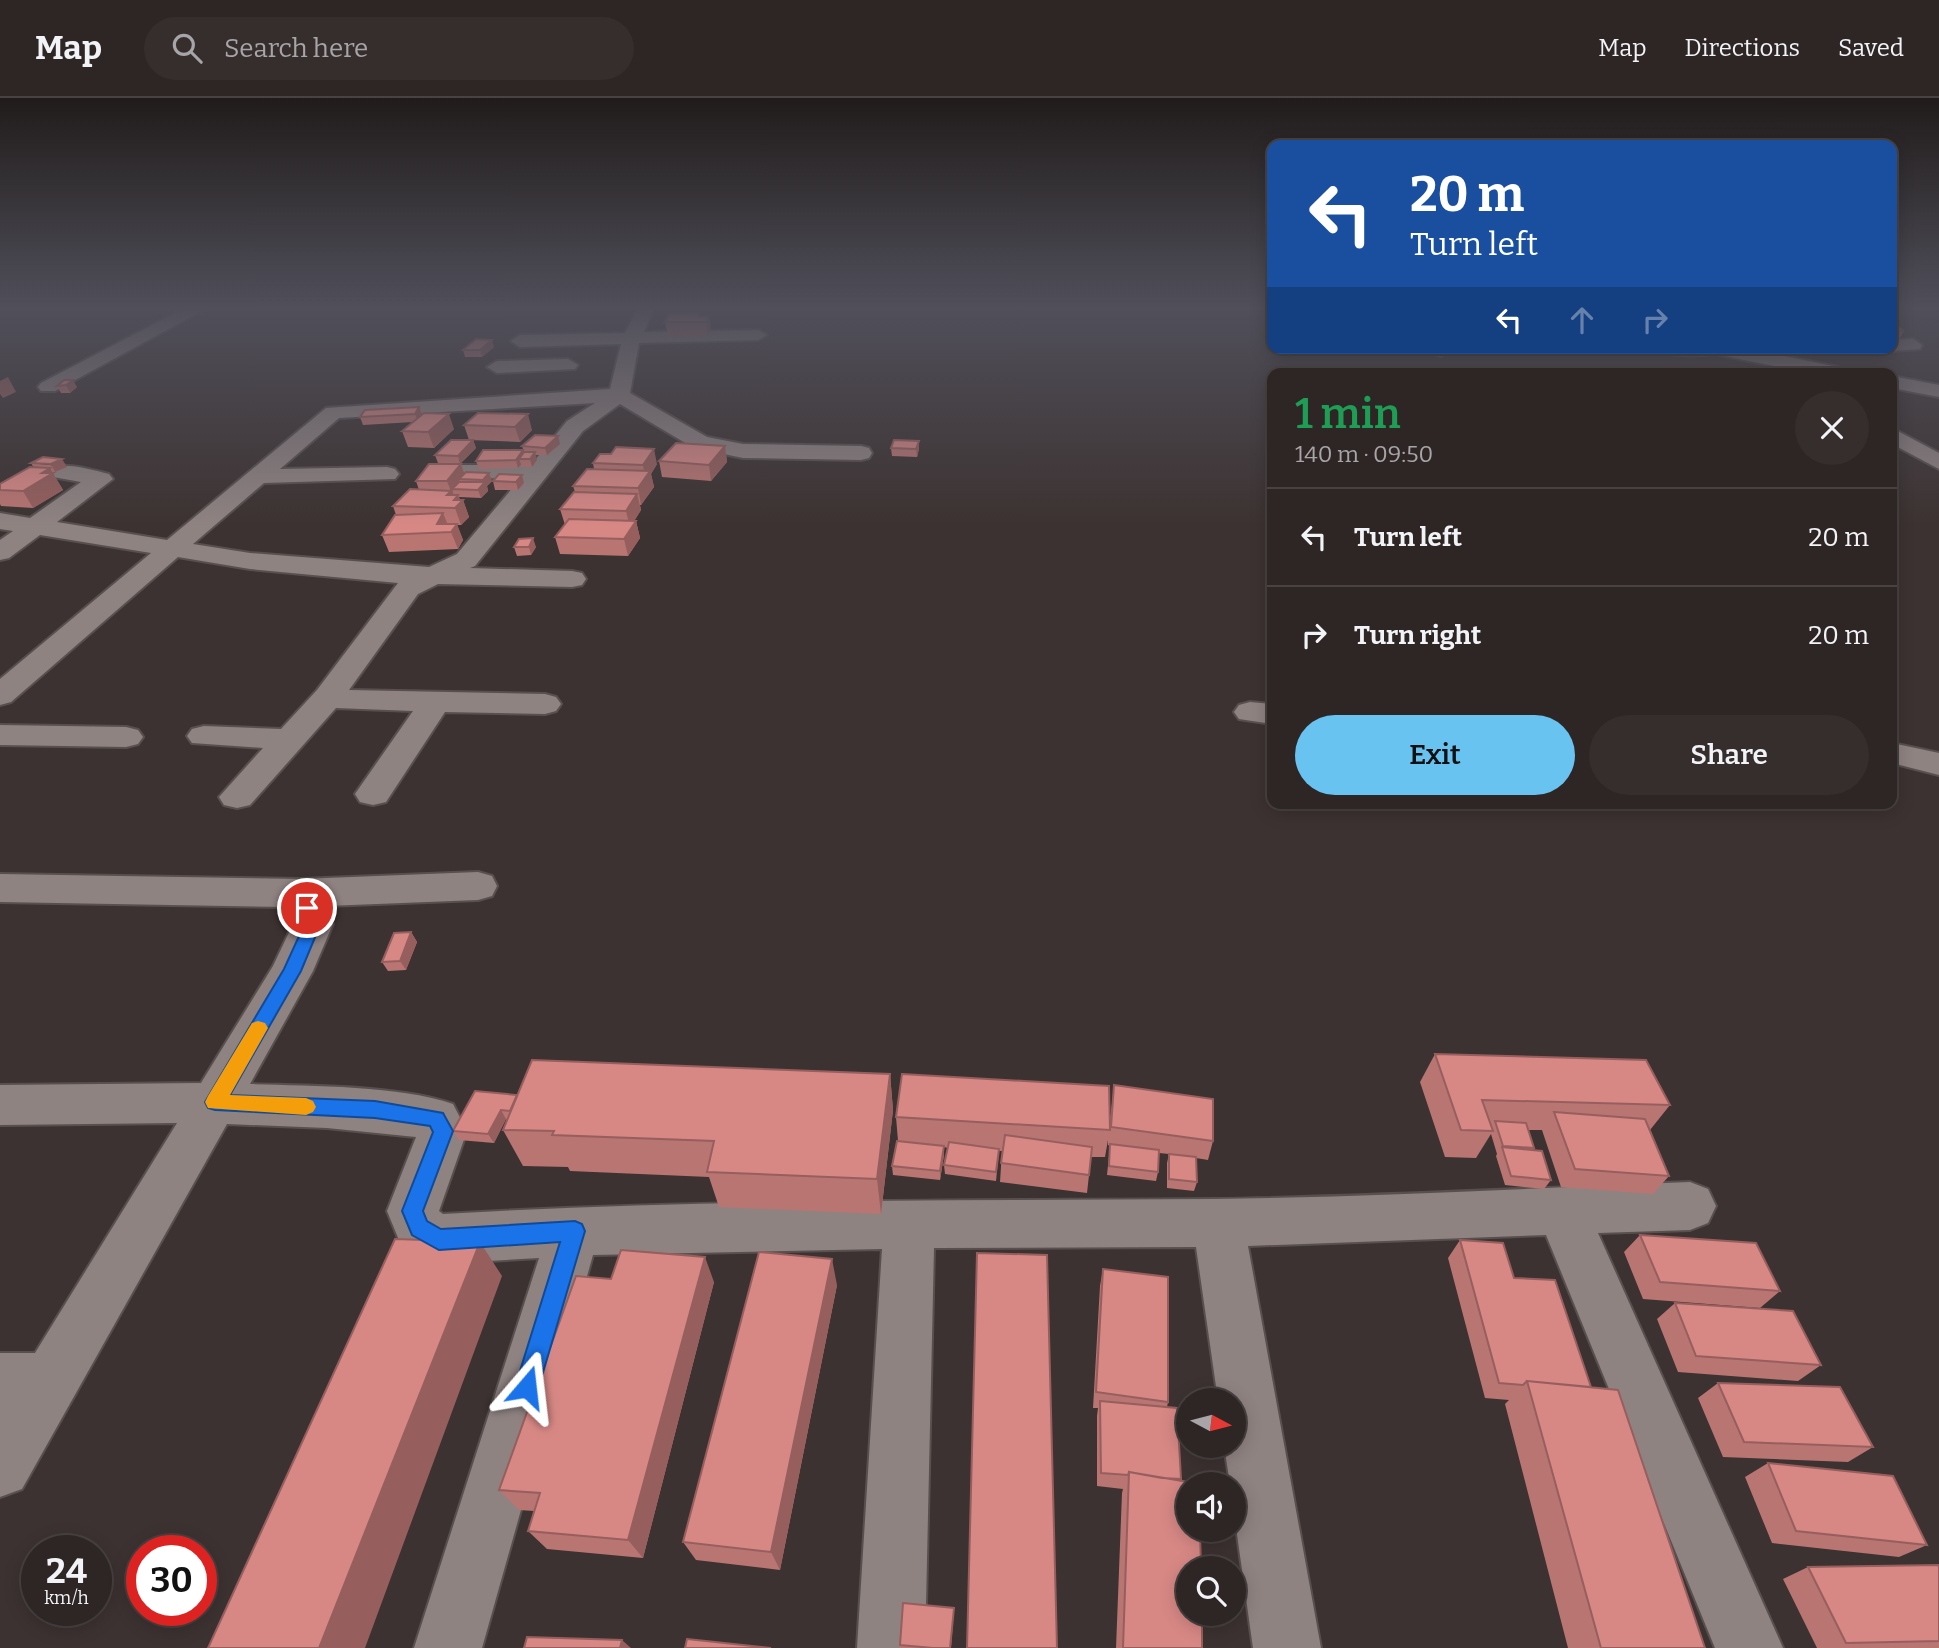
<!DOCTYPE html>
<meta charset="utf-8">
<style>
body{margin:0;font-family:Bitter,serif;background:#352e2d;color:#f1f3f6;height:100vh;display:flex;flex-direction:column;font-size:26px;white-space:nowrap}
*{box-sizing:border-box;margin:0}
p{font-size:23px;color:#a7a5a7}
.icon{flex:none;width:38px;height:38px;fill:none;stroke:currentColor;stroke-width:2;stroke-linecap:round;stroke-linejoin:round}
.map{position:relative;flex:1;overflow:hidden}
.drawer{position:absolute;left:1267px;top:270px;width:630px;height:441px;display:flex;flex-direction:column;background:#2d2625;border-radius:14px;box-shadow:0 4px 18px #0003,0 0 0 2px #484342}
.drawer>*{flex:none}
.banner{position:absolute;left:1267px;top:42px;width:630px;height:214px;border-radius:14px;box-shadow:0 4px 18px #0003,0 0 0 2px #484342;background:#1a4fa0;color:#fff;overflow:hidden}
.needle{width:46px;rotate:97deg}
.fabs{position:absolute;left:1176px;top:1290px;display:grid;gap:14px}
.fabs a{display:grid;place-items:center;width:70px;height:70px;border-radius:50%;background:#2d2625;box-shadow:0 4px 18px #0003,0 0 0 2px #484342;font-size:35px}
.speed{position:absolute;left:21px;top:1437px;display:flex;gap:14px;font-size:35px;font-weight:700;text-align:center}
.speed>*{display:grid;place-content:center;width:91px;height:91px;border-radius:50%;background:#2d2625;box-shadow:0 4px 18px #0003,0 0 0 2px #484342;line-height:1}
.speed small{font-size:18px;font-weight:400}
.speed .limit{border:10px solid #d22;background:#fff;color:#111}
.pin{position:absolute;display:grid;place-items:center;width:60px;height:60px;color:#fff;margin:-30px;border:4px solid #fff;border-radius:50%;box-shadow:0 2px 7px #0007}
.me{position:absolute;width:77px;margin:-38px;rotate:17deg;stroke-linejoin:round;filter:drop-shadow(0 0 5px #0008)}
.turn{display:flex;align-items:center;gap:24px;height:147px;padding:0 28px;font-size:32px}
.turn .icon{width:91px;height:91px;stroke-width:2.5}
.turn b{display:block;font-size:49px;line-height:60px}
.lanes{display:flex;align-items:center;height:66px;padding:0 28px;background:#0003;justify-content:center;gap:35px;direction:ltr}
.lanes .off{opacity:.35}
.round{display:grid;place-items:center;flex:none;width:74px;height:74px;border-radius:37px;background:#352e2d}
.head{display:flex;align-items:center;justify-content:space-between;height:119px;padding:0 28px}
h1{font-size:42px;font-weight:600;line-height:52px;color:#1e9e55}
.action{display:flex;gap:14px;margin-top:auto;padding:14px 28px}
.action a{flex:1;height:80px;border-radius:42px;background:#69c3f1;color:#111;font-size:28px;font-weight:600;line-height:80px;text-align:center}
.action a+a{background:#352e2d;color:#f1f3f6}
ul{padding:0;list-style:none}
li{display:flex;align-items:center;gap:21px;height:98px;padding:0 28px;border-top:2px solid #484342}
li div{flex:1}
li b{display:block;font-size:26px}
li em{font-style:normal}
header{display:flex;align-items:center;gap:42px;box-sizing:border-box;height:98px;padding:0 35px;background:#2d2625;border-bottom:2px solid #484342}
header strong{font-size:33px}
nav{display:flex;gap:38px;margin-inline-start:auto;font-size:24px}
.search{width:490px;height:63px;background:#352e2d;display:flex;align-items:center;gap:18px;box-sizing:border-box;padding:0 24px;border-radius:38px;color:#a7a5a7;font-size:26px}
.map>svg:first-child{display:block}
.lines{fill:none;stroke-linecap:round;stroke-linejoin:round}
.street-casing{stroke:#58504f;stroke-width:4}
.secondary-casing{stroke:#58504f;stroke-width:4}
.street{fill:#8f8382;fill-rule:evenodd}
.secondary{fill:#8f8382;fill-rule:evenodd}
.wall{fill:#b97572}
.shaded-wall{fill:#965f5d}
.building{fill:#d78885;stroke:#965f5d;stroke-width:2}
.route{fill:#1a73e8;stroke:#114b97;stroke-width:2}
.slow{fill:#f59e0b}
</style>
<header>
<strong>Map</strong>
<div class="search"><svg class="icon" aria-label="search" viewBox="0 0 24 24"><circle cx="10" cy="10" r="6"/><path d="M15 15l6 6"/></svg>Search here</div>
<nav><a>Map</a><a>Directions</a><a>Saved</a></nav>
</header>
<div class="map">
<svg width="1939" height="1550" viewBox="0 0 1939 1550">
<rect width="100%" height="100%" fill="#3c3231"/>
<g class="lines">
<defs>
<path id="street" d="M183,211H205L55,293H41L38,289L41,285Z
M637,211H654L644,234L758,232L767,237L758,242L639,245L630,295L707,339L743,346L861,348L869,350L872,355L869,360L861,362L743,360L700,351L692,349L620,306L583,333L475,468L470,470L572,473L582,475L586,481L582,487L572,489L438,486L418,496L349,592L545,596L556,599L561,606L556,613L545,616L445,614L386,704L373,707L360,704L355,696L413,613L336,610L250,707L237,710L224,707L219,699L263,650L192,645L187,638L192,631L204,628L281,631L317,592L398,485L250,471L178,459L11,604L0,607V581L151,455L40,437L9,460L0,462V442L13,433L0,431V415L30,420L81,384L53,379L49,374L53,369C70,365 92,372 109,376L113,381L57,424L167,442L326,310L610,291L621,246L520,249L511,243L520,237L625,235ZM595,305L567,323L531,367H437L433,372L437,377L445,379L520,381L457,456L429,469L250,455L193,446L264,385L395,381L399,376L395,371L387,369L280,371L339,320Z
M1913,241L1922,247L1920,251L1892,253L1885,250H1892V242Z
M1431,250H1449L1450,252L1441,258L1434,256Z
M1650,250H1728V251C1720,260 1658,259 1650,250Z
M568,261L578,267L575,271L497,275L487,269L497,263Z
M1892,330L1939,355V371L1892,346Z
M1250,604L1272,606V626L1239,621L1234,614L1239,607Z
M0,627L126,629L138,632L143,639L138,646L126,649L0,647Z
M1892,645L1939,655V677L1892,665Z
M478,774L492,778L497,788L492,798L478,802L326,808L333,826L313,873L250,986C307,988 400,987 453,1006L467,1033L439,1113L443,1116C700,1101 957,1103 1214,1101C1373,1099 1532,1090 1690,1084L1708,1091L1716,1108L1708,1125L1690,1132L1598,1135L1783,1550H1715L1546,1137L1248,1148L1321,1550H1253L1234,1415V1386H1230L1224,1348H1234V1302H1218L1196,1149L934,1150L925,1550H857L882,1151L593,1157L482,1550H414L539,1160L439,1166L401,1147L387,1113L416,1039L327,1030L227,1026L22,1391L0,1399V1255H35L177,1025L0,1027V987L201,985L273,868L293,826L286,809L0,804V776L301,781Z"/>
<path id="secondary" d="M1706,250H1744L1838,269L1848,275H1808L1715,256Z
M1892,278L1939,287V299L1892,290Z"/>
</defs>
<!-- street casing -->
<use href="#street" class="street-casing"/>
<!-- secondary casing -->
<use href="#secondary" class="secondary-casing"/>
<!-- street -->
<use href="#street" class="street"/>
<!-- secondary -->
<use href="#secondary" class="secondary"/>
</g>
<!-- wall -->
<path class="wall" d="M709,218L711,232L708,237L668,238L665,224Z
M1892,225L1904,233L1896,246H1892Z
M494,249L482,259H465L463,252Z
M64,282L77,289L70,295H61L57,288Z
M365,312L422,317L454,331L434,350L408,349L402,333L413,324L363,327L360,319Z
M478,315L532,332L520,344L469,342L464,327Z
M473,342L476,350L460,366L438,365L435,357Z
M560,346L547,357H535L537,362L532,369H521V366L518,370L479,371L476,363L524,354L522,348Z
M725,348L727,364L711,383L662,379L659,363Z
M891,350L919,351L917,359L892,358Z
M31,365L67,369L55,374H52L63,392L33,410L1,408L0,406V386L34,370Z
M593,365L657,366L651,376L654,389L641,407H640L641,412L634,423H636L640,440L628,458L560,456L555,439L565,427L560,411L575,394L573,388L594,371Z
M461,366L464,376L492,383L487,388L488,393L481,400L459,399L460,402H463L469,419L461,427H457L463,442L458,451L389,454L382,437L396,417L393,408L419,392L416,383Z
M499,376L524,385L518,392H495L493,383Z
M514,449H536L531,457L517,458Z
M411,834L417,844L406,872L388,873L382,864Z
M1435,956L1670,1007L1650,1032L1669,1078L1653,1096L1561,1089L1542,1032H1528L1534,1050L1533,1052L1551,1082L1544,1091L1505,1087L1496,1058L1497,1056L1491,1036L1476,1060L1445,1059L1420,984Z
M890,976L893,1012L881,1116L719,1109L709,1079L570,1073L568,1069L523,1068L503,1032L507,1022L506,1021L494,1045L459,1042L453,1033L517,997Z
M1114,987L1213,1043L1208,1062L1196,1060L1197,1084L1194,1093L1167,1090V1065L1169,1056L1159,1055L1158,1074L1156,1083L1107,1077L1110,1048L1108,1047V1042L1105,1059H1091L1087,1095L1000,1084L1002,1053H999L996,1083L945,1076L944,1067L948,1050L944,1049V1057L940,1082L893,1077L892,1068L898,1043L896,1019L1110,1024Z
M1640,1137L1780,1193L1760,1210L1643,1201L1624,1154Z
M1460,1142L1514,1180L1591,1289L1705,1550H1568L1505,1306L1509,1302L1485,1300L1448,1160Z
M1103,1171L1168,1304L1167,1309L1181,1381L1202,1550H1116L1122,1395L1123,1391L1097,1388V1318L1098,1310H1093L1100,1188Z
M611,1181L714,1184L643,1460L547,1451L528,1433L534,1413L519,1412L499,1392Z
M837,1187L780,1472L696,1462L683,1444Z
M1675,1205L1821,1267L1798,1283L1678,1274L1657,1221Z
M1718,1285L1873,1349L1848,1364L1723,1359L1698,1300Z
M1768,1365L1927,1447L1899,1459L1772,1445L1745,1379Z
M1808,1469H1939V1550H1817L1783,1481Z
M954,1510L951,1550H900V1547Z"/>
<!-- shaded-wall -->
<path class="shaded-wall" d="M709,218L711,232L708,237L706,224Z
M492,242L494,249L482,259L480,252Z
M8,279L16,294L3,300L0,296V283Z
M73,282L77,289L70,295L66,287Z
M419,309L422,317L418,324L415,316Z
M449,316L454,331L434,350L428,334Z
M528,316L532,332L520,344L515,329Z
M558,338L560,346L547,357L545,350Z
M473,342L476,350L460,366L458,358Z
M919,343V351L917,359L916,351Z
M725,348L727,364L711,383L709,367Z
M654,351L657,366L651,376L654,389L641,407L638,390L645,380L643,367Z
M523,352L525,360L519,361L521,366L518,370L516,362Z
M535,354L537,362L532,369L530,361Z
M62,361L67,369L55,374L51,366Z
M461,366L466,381H459L461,388L452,391L454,398L453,399L447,383Z
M50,370L63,392L33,410L23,393L42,375Z
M489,375L492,383L487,388L488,393L481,400L478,392L484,386L483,382Z
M522,377L524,385L518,392L516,384Z
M451,393L456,409L454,402L458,397L461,404L463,402L469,419L461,427L455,410L447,397Z
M637,396L641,412L630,430L626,413Z
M443,415L450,432L437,426Z
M636,423L640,440L628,458L624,441Z
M457,426L463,442L458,451L451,434Z
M533,440L536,449L531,457L529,449Z
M411,834L417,844L406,872L400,863Z
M890,976L893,1012L881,1116L877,1081Z
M501,1012L506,1021L494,1045L488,1036Z
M944,1048V1057L940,1082V1073Z
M480,1144L502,1178L365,1550H319Z
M705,1159L714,1184L643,1460L628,1442Z
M832,1161L837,1187L780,1472L771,1454Z
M622,1542L631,1550H620Z"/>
<!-- building -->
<path class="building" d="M699,215L698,219L709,218L706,224H665L670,216Z
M1892,225L1904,233L1892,232Z
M476,241L492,242L480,252H463Z
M64,282H73L66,287L57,288Z
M419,309L415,316L360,319L365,312Z
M424,315L449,316L428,334L402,333Z
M478,315L528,316L515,329L464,327Z
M535,337L558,338L545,350L522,348Z
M451,342H473L458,358L435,357Z
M894,342L919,343L916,351L891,350Z
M676,345L725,348L709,367L659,363Z
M616,349L654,351L643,367L593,365L600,356H611Z
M483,352H523L516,362L476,363Z
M524,354H535L530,361H519Z
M43,359L62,361L51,366L31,365Z
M429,366H461L447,383H416Z
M30,369L50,370L42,375H53L23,393L0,392V386Z
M587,371L650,373L638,390L573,388Z
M466,374L489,375L483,382L459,381Z
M499,376L522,377L516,384L493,383Z
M459,384H485L478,392L452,391Z
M410,391L451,393L447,397H458L454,402H463L455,410L393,408Z
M574,394L637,396L626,413L560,411Z
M443,415L437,426H457L451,434L382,437L395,417Z
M569,421L636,423L624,441L555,439Z
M533,440L529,449H514L519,441Z
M411,834L400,863L382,864L394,835Z
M1435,956L1646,962L1670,1007L1482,1002L1493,1033L1461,1032Z
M532,962L890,976L877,1081L707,1074L714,1043L552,1037L554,1033L503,1032Z
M902,976L1109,988L1110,1032L896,1019Z
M1114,987L1213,1001V1043L1111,1029Z
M475,993L517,997L510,1013L501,1012L488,1036L453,1033Z
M1554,1014L1645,1021L1669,1078L1575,1071Z
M1495,1023L1526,1025L1534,1050L1503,1048Z
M1005,1037L1092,1049L1089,1077L1001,1065Z
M897,1043L944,1048L940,1073L892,1068Z
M949,1044L999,1051L996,1074L944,1067Z
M1110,1046L1159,1052L1158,1074L1109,1068Z
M1502,1049L1542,1053L1551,1082L1511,1078Z
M1169,1056L1196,1059L1197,1084L1169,1081Z
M1640,1137L1756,1145L1780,1193L1660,1184Z
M395,1141L480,1144L319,1550H208Z
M1460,1142L1503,1145L1514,1180L1555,1182L1591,1289L1527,1283L1523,1287L1499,1285Z
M621,1152L705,1159L628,1442L528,1433L540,1395L499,1392L576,1178L611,1181Z
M759,1154L832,1161L771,1454L683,1444Z
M977,1155L1047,1157L1057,1550H967Z
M1103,1171L1168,1179V1304L1096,1294Z
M1675,1205L1793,1213L1821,1267L1696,1258Z
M1527,1283L1618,1292L1705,1550H1601Z
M1718,1285L1840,1289L1873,1349L1744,1344Z
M1100,1303L1177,1310L1181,1381L1162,1380L1129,1374L1128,1377L1101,1375Z
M1768,1365L1893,1378L1927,1447L1796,1433Z
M1129,1374L1200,1386H1188V1432H1200L1201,1470H1188V1516H1202V1550H1123Z
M1938,1467L1939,1469V1543L1846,1545L1808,1469Z
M903,1505L954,1510L950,1550H933L900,1547Z
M527,1539L622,1542L620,1550H524Z
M687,1541L771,1550H685Z"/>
<!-- sky -->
<linearGradient id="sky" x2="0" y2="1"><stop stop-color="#211c1b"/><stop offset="0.49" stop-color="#504f5a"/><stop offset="1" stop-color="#504f5a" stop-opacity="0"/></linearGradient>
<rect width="1939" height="428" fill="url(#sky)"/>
<!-- route -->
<path class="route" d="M307,804L313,806L321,825L301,873L230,997L375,1003L443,1015L453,1033L423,1113L427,1123L441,1131L575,1123L582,1126L585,1133L536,1298L527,1301L519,1298L515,1289L560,1144L439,1152L412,1137L402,1113L433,1034L430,1028L375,1020L215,1012L208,1010L205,1004L284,871L305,825L299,810Z"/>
<!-- slow -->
<path class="slow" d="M258,923L265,925L268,930L230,997L306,1000L313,1003L316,1009L313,1014L306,1017L208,1010L205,1004L208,998L252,925Z"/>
</svg>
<div class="fabs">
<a><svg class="needle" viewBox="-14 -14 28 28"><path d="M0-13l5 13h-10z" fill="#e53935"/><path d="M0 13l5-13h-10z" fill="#a7a5a7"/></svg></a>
<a><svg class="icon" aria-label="sound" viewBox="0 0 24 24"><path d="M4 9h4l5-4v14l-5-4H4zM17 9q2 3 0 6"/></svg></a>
<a><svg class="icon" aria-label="search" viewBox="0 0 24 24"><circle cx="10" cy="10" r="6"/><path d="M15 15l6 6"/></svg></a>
</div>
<div class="speed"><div>24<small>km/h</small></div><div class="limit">30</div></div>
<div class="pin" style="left:307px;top:810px;background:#d93025"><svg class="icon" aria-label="arrive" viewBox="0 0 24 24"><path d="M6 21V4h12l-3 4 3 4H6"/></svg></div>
<svg class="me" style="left:527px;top:1289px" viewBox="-20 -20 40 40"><path d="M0-17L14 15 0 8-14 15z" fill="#1a73e8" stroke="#fff" stroke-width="4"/></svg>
<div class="banner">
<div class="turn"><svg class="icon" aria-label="left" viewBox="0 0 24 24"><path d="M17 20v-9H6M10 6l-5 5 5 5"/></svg><div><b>20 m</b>Turn left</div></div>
<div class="lanes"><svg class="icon" aria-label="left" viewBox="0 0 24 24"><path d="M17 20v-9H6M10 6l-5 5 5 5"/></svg><svg class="icon off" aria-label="ahead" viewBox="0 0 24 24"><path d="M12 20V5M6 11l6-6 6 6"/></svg><svg class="icon off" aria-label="right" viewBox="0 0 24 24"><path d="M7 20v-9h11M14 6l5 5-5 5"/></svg></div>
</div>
<section class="drawer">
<div class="head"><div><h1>1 min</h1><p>140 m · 09:50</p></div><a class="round"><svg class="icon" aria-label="close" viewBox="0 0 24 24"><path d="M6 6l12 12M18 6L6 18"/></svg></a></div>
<ul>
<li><svg class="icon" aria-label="left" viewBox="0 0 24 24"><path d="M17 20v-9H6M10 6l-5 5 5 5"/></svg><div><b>Turn left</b></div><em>20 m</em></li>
<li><svg class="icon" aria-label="right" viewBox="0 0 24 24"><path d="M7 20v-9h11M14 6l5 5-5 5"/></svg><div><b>Turn right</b></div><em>20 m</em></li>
</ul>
<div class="action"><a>Exit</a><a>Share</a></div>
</section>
</div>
